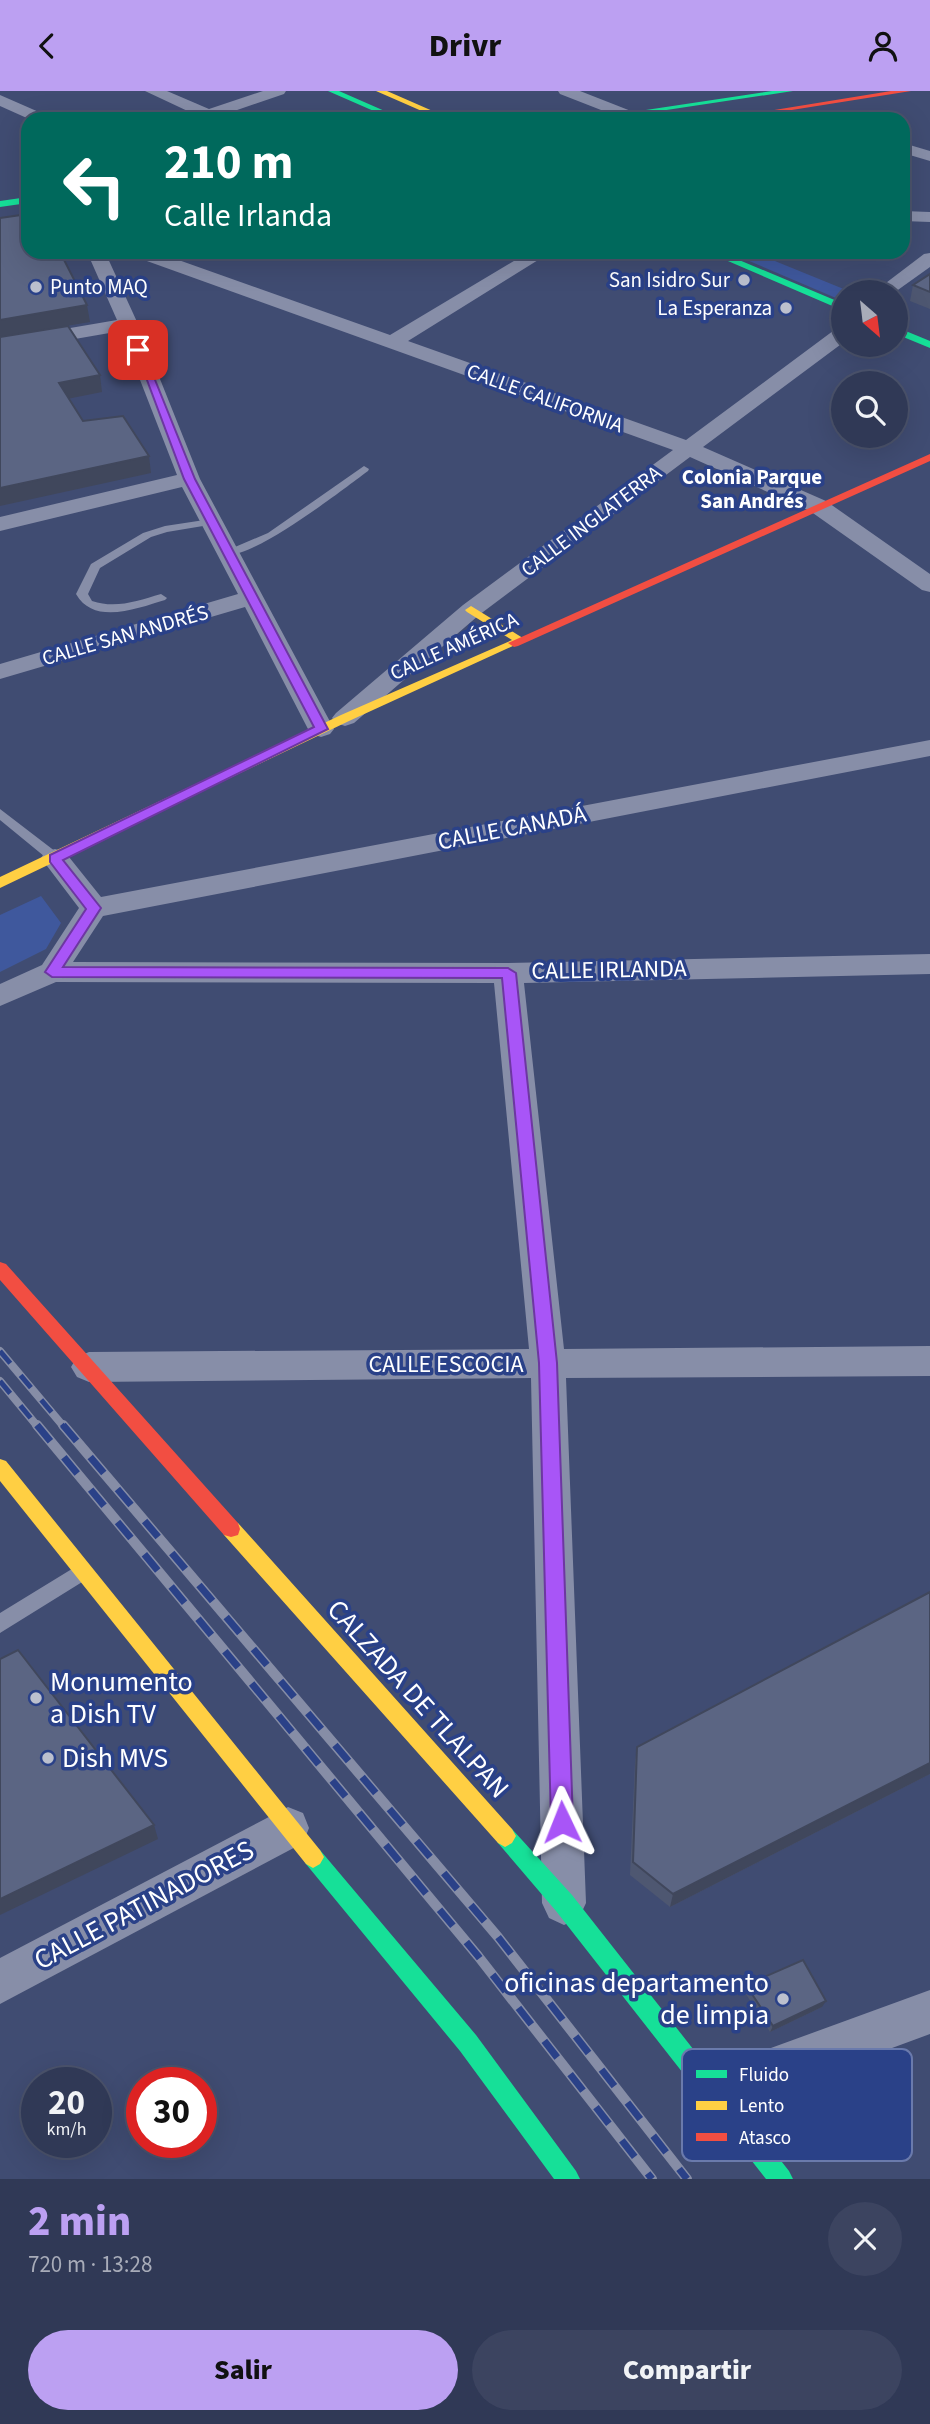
<!DOCTYPE html>
<html lang="es">
<meta charset="utf-8">
<style>
body{margin:0;font-family:"Source Sans 3",sans-serif;background:#3c4460;color:#f1f3f6;height:100vh;display:flex;flex-direction:column;font-size:26px;white-space:nowrap}
*{box-sizing:border-box;margin:0}
p{font-size:23px;color:#a8acb9}
.icon{flex:none;width:38px;height:38px;fill:none;stroke:currentColor;stroke-width:2;stroke-linecap:round;stroke-linejoin:round}
.map{position:relative;height:2088px;overflow:hidden}
.drawer{display:flex;flex-direction:column;background:#303956;flex:1}
.drawer>*{flex:none}
.hud{position:absolute;left:21px;top:21px;width:889px;height:147px;border-radius:21px;box-shadow:0 7px 28px #0002,0 0 0 2px #4b536c;background:#00695c;color:#fff;overflow:hidden}
.needle{width:46px;rotate:152deg}
.controls{position:absolute;left:831px;top:189px;display:grid;gap:14px}
.controls a{display:grid;place-items:center;width:77px;height:77px;border-radius:50%;background:#303956;box-shadow:0 7px 28px #0002,0 0 0 2px #4b536c;font-size:35px}
.speed{position:absolute;left:21px;top:1976px;display:flex;gap:14px;font-size:35px;font-weight:700;text-align:center}
.speed>*{display:grid;place-content:center;width:91px;height:91px;border-radius:50%;background:#303956;box-shadow:0 7px 28px #0002,0 0 0 2px #4b536c;line-height:1}
.speed small{font-size:18px;font-weight:400}
.speed .limit{border:10px solid #d22;background:#fff;color:#111}
.pin{position:absolute;display:grid;place-items:center;width:60px;height:60px;color:#fff;margin:-30px;border-radius:14px;box-shadow:0 4px 10px #0006}
.me{position:absolute;width:77px;margin:-38px;rotate:358deg;stroke-linejoin:round;filter:drop-shadow(0 0 5px #0008)}
.turn{display:flex;align-items:center;gap:24px;height:147px;padding:0 28px;font-size:32px}
.turn .icon{width:91px;height:91px;stroke-width:2.5}
.turn b{display:block;font-size:49px;line-height:60px}
.round{display:grid;place-items:center;flex:none;width:74px;height:74px;border-radius:37px;background:#3c4460}
.headline{display:flex;align-items:center;justify-content:space-between;height:119px;padding:0 28px}
h1{font-size:42px;font-weight:800;line-height:52px;color:#bca0f2}
.button{display:flex;gap:14px;margin-top:auto;padding:14px 28px}
.button a{flex:1;height:80px;border-radius:42px;background:#bca0f2;color:#111;font-size:28px;font-weight:800;line-height:80px;text-align:center}
.button a+a{background:#3c4460;color:#f1f3f6}
header{display:flex;justify-content:space-between;align-items:center;height:91px;padding:0 28px;background:#bca0f2;color:#111;font-size:32px;font-weight:800}
.map>svg:first-child{display:block}
.green{fill:#3f589d}
.lines{fill:none;stroke-linecap:round;stroke-linejoin:round}
.lane{fill:#878ea8;fill-rule:evenodd}
.street{fill:#878ea8;fill-rule:evenodd}
.fast{fill:#16e098;fill-rule:evenodd}
.slow{fill:#ffcf43;fill-rule:evenodd}
.jam{fill:#f24e42;fill-rule:evenodd}
.rail-far1-casing{stroke:#868da6;stroke-width:8}
.rail-casing{stroke:#868da6;stroke-width:10}
.rail-far1{stroke:#2a4188;stroke-width:5;stroke-dasharray:16;stroke-linecap:butt}
.rail{stroke:#2a4188;stroke-width:7;stroke-dasharray:21;stroke-linecap:butt}
.wall{fill:#4e5771}
.shaded-wall{fill:#40475c}
.building{fill:#5b6583;stroke:#40475c;stroke-width:2}
.route{fill:#a855f7;stroke:#6d37a1;stroke-width:2}
.poi-dot{fill:#bcc0ce;stroke:#2a4188;stroke-width:2.5}
.labels{text-anchor:middle;dominant-baseline:central;stroke-width:7;stroke-linejoin:round;paint-order:stroke}
.far-poi-label{font-size:21px;fill:#fff;stroke:#2a4188;text-anchor:end}
.far-street-label{font-size:21px;fill:#fff;stroke:#2a4188}
.far-neighbourhood-label{font-size:21px;font-weight:bold;fill:#fff;stroke:#2a4188}
.street-label{font-size:24px;fill:#fff;stroke:#2a4188}
.near-poi-label{font-size:28px;fill:#fff;stroke:#2a4188;text-anchor:start}
.near-street-label{font-size:28px;fill:#fff;stroke:#2a4188}
.key{fill:#2a4188;stroke:#6a7aac;stroke-width:2}
.key-label{font-size:19px;fill:#fff}
</style>
<header><svg class="icon" aria-label="back" viewBox="0 0 24 24"><path d="M15 5l-7 7 7 7"/></svg>Drivr<svg class="icon" aria-label="person" viewBox="0 0 24 24"><circle cx="12" cy="8" r="4"/><path d="M4 21q1-7 8-7t8 7"/></svg></header>
<div class="map">
<svg width="930" height="2088" viewBox="0 0 930 2088">
<rect width="100%" height="100%" fill="#404c72"/>
<!-- green -->
<path class="green" d="M728,161H753L851,201H844L843,210Z
M41,805L61,832L46,858L0,881V824Z"/>
<g class="lines">
<!-- lane -->
<path class="lane" d="M364,375L369,378L368,380C346,396 243,477 221,462L268,442Z
M211,428L217,431L215,433L167,441L151,446L100,477L88,503L92,510C116,518 137,510 161,503L167,507L165,509C138,517 94,535 76,503L91,473L143,442L165,435Z
M0,718L60,764L62,767L60,770H50L0,729Z
M80,1473L87,1476L90,1482L87,1488L0,1542V1522Z"/>
<!-- street -->
<path class="street" d="M145,0H167L209,18L263,0H286L284,3L211,28H187L194,23Z
M558,0H580L631,20L633,23L631,26H619L560,3Z
M0,4L48,25L50,28H29L0,15Z
M903,52L930,60V70L903,62Z
M903,120L930,121V131L903,130Z
M87,161H105L138,233L200,388L334,638L330,643L321,646L312,643L308,638L245,516L0,588V573L238,503L182,396L0,440V426L177,384L121,240L0,261V249L117,229Z
M130,161H156L390,244L529,161H551L408,250L686,349L837,237L844,235V251L703,356L826,410L930,483V501L922,499L810,420L690,366L479,524L354,632L345,635L336,632L332,627L336,622L463,514L673,359L133,165Z
M930,162V176L895,201H874L924,163Z
M930,649V665L103,825L73,871L508,872L930,863V883L524,892L564,1258L930,1255V1285L566,1287L586,1812L579,1827L564,1834L549,1827L542,1812L531,1287L89,1291L77,1286L71,1276L77,1266L89,1261L529,1258L494,892L56,891L0,915V893L42,874L79,817L41,767L45,761L55,758L65,761L101,806Z
M288,1716L303,1722L309,1737L303,1752L0,1913V1867Z
M930,1899V1943L713,2023L697,2016L690,2000L697,1984Z"/>
<!-- fast -->
<path class="fast" d="M328,0H339L403,28H392Z
M772,0H793L607,28H586Z
M28,106V112L0,116V110Z
M707,161H720L844,213V220Z
M896,236L930,250V257L896,243Z
M505,1734L512,1738L572,1804L789,2080L793,2088H766L556,1820L498,1752L494,1745L498,1738Z
M313,1755L320,1759L476,1944L576,2080L580,2088H554L460,1960L306,1773L302,1766L306,1759Z"/>
<!-- slow -->
<path class="slow" d="M376,0H387L451,28H440Z
M471,515L526,549L349,630L0,797V786L341,624L512,549L467,521L465,519Z
M0,1368L6,1370L320,1759L324,1766L320,1773L313,1777L306,1773L0,1390Z
M231,1430L238,1432L512,1738L516,1745L512,1752L505,1756L498,1752L224,1444L222,1438L224,1432Z"/>
<!-- jam -->
<path class="jam" d="M891,0H911L760,24L756,22Z
M930,363V370L518,555L514,556L508,552Z
M0,1171L6,1173L238,1432L240,1438L238,1444L231,1446L224,1444L0,1189Z"/>
<defs>
<path id="rail-far1" d="M0,1260L64,1336
M0,1290L38,1336"/>
<path id="rail" d="M37,1334L478,1865L652,2088
M63,1334L498,1846L687,2088"/>
</defs>
<!-- rail-far1 casing -->
<use href="#rail-far1" class="rail-far1-casing"/>
<!-- rail casing -->
<use href="#rail" class="rail-casing"/>
<!-- rail-far1 -->
<use href="#rail-far1" class="rail-far1"/>
<!-- rail -->
<use href="#rail" class="rail"/>
</g>
<!-- wall -->
<path class="wall" d="M930,183V218L910,210L913,194Z
M930,1501V1683L670,1816L630,1784L635,1671L637,1656Z
M746,1894L822,1916L770,1941L744,1900Z"/>
<!-- shaded-wall -->
<path class="shaded-wall" d="M87,214L90,231L0,246V229Z
M100,284L102,301L62,309L59,292Z
M149,365L151,382L0,415V397Z
M930,1672V1683L670,1816L673,1803Z
M154,1734L158,1748L0,1824V1808Z
M826,1910L822,1916L770,1941L773,1935Z"/>
<!-- building -->
<path class="building" d="M789,21L816,28H763Z
M28,123V161H60L87,214L0,229V127Z
M930,183V201L913,194Z
M68,235L100,284L59,292L83,330L123,325L149,365L0,397V246Z
M930,1501V1672L673,1803L633,1771L637,1656Z
M18,1559L154,1734L0,1808V1568Z
M803,1869L826,1910L773,1935L746,1894Z"/>
<!-- route -->
<path class="route" d="M135,257L143,259L195,388L328,638L63,769L101,817L63,876L508,877L516,882L557,1272L573,1731L569,1739L562,1742L554,1739L551,1731L539,1272L502,887L52,886L45,881L86,818L50,771V764L314,636L184,388Z"/>
<!-- markers -->
<g class="poi-dot">
<circle cx="744" cy="189" r="7"/>
<circle cx="36" cy="196" r="7"/>
<circle cx="786" cy="217" r="7"/>
<circle cx="36" cy="1607" r="7"/>
<circle cx="48" cy="1667" r="7"/>
<circle cx="783" cy="1908" r="7"/>
</g>
<g class="labels">
<!-- far-poi labels -->
<g class="far-poi-label">
<text x="730" y="189">San Isidro Sur</text>
<text x="50" y="196" text-anchor="start">Punto MAQ</text>
<text x="772" y="217">La Esperanza</text>
</g>
<!-- far-street labels -->
<g class="far-street-label">
<text transform="translate(545 307) rotate(20)">CALLE CALIFORNIA</text>
<text transform="translate(591 430) rotate(-37)">CALLE INGLATERRA</text>
<text transform="translate(125 544) rotate(-16)">CALLE SAN ANDRÉS</text>
<text transform="translate(454 555) rotate(-24)">CALLE AMÉRICA</text>
</g>
<!-- far-neighbourhood labels -->
<g class="far-neighbourhood-label">
<text x="752" y="386">Colonia Parque<tspan x="752" dy="24">San Andrés</tspan></text>
</g>
<!-- street labels -->
<g class="street-label">
<text transform="translate(512 737) rotate(-11)">CALLE CANADÁ</text>
<text transform="translate(609 879) rotate(-1)">CALLE IRLANDA</text>
<text x="446" y="1273">CALLE ESCOCIA</text>
</g>
<!-- near-poi labels -->
<g class="near-poi-label">
<text x="50" y="1591">Monumento<tspan x="50" dy="32">a Dish TV</tspan></text>
<text x="62" y="1667">Dish MVS</text>
<text x="769" y="1892" text-anchor="end">oficinas departamento<tspan x="769" dy="32">de limpia</tspan></text>
</g>
<!-- near-street labels -->
<g class="near-street-label">
<text transform="translate(418 1608) rotate(48)">CALZADA DE TLALPAN</text>
<text transform="translate(144 1814) rotate(-28)">CALLE PATINADORES</text>
</g>
</g>
<!-- legend -->
<rect x="682" y="1958" width="230" height="112" rx="10" class="key"/>
<rect x="696" y="1979" width="31" height="8" fill="#16e098"/>
<rect x="696" y="2010" width="31" height="9" fill="#ffcf43"/>
<rect x="696" y="2042" width="31" height="8" fill="#f24e42"/>
<g class="key-label">
<text x="739" y="1990">Fluido</text>
<text x="739" y="2021">Lento</text>
<text x="739" y="2053">Atasco</text>
</g>
</svg>
<div class="controls">
<a><svg class="needle" viewBox="-14 -14 28 28"><path d="M0-13l5 13h-10z" fill="#e53935"/><path d="M0 13l5-13h-10z" fill="#a8acb9"/></svg></a>
<a><svg class="icon" aria-label="search" viewBox="0 0 24 24"><circle cx="10" cy="10" r="6"/><path d="M15 15l6 6"/></svg></a>
</div>
<div class="speed"><div>20<small>km/h</small></div><div class="limit">30</div></div>
<div class="pin" style="left:138px;top:259px;background:#d93025"><svg class="icon" aria-label="arrive" viewBox="0 0 24 24"><path d="M6 21V4h12l-3 4 3 4H6"/></svg></div>
<svg class="me" style="left:562px;top:1731px" viewBox="-20 -20 40 40"><path d="M0-17L14 15 0 8-14 15z" fill="#a855f7" stroke="#fff" stroke-width="4"/></svg>
<div class="hud">
<div class="turn"><svg class="icon" aria-label="left" viewBox="0 0 24 24"><path d="M17 20v-9H6M10 6l-5 5 5 5"/></svg><div><b>210 m</b>Calle Irlanda</div></div>
</div>
</div>
<section class="drawer">
<div class="headline"><div><h1>2 min</h1><p>720 m · 13:28</p></div><a class="round"><svg class="icon" aria-label="close" viewBox="0 0 24 24"><path d="M6 6l12 12M18 6L6 18"/></svg></a></div>
<div class="button"><a>Salir</a><a>Compartir</a></div>
</section>
